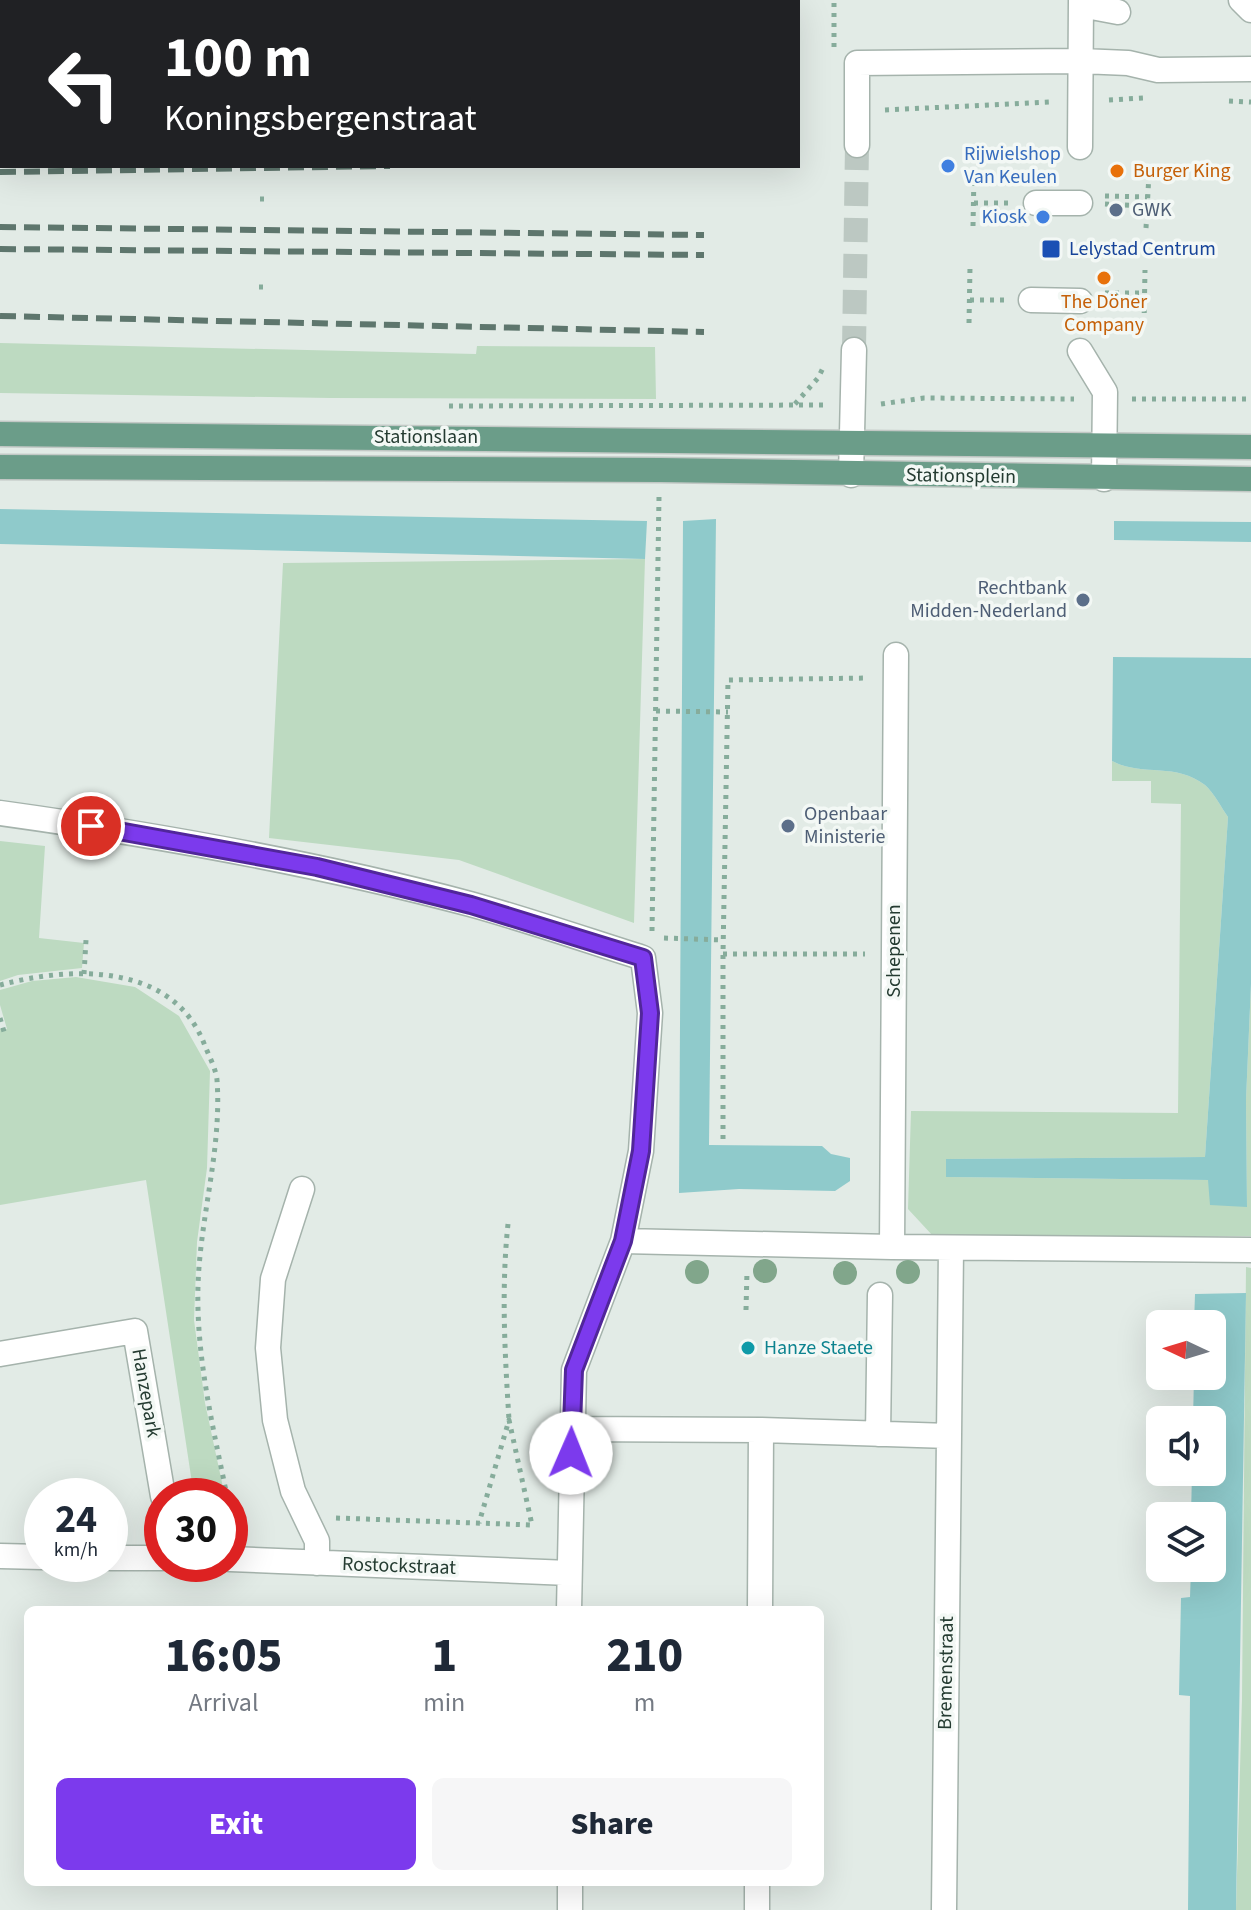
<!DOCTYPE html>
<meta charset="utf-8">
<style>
body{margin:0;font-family:"Source Sans 3",sans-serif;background:#f6f6f7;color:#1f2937;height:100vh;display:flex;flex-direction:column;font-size:30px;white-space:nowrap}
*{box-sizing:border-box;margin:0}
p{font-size:26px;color:#747a83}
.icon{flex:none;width:44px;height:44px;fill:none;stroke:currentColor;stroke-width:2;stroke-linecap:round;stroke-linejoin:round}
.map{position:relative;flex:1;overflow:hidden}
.drawer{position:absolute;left:24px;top:1606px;width:800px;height:280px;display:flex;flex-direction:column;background:#fff;border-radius:12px;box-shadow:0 8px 32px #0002}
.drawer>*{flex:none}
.hud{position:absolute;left:0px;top:0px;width:800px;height:168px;box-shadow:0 8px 32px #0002;background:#202124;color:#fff;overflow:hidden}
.needle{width:52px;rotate:274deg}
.tools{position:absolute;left:1146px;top:1310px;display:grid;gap:16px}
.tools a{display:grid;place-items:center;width:80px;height:80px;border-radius:12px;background:#fff;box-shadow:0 8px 32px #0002;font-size:40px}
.speed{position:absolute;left:24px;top:1478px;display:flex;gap:16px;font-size:40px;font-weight:700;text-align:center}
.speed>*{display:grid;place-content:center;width:104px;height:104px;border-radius:50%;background:#fff;box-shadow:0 8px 32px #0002;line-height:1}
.speed small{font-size:20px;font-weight:400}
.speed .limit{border:12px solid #d22;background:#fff;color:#111}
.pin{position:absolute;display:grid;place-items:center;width:68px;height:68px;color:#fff;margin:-34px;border:4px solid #fff;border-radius:50%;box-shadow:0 2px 8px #0007}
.me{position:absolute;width:88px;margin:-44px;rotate:1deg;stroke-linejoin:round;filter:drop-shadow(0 0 6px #0008)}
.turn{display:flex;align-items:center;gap:28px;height:168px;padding:0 32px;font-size:36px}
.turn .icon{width:104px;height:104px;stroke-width:2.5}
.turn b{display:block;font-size:56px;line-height:68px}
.eta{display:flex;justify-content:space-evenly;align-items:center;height:136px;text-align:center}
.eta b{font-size:48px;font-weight:800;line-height:56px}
.action{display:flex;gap:16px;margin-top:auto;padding:16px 32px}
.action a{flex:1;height:92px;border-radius:12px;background:#7c3aed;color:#fff;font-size:32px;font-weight:800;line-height:92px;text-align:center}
.action a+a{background:#f6f6f7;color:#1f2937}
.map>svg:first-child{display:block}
.green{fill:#bddac1}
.water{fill:#8fcacb}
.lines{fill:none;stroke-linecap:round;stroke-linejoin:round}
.minor-tunnel{stroke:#bcc8c2;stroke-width:24;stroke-dasharray:24 12;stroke-linecap:butt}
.minor-casing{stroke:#a5b3ac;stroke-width:27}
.major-casing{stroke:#c2c8c5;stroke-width:27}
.path{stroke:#86ac9b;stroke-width:5;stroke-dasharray:4 6;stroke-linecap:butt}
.minor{stroke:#fff;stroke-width:24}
.major{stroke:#6b9d89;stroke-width:24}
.rail{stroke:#5e766d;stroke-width:6;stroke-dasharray:16 8;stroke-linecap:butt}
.tree{fill:#81a68b}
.route-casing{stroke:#51269a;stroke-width:20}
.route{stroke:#7c3aed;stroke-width:14}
.shop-dot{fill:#3f7fe0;stroke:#f3f8f5;stroke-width:3}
.food-dot{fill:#e8710a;stroke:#f3f8f5;stroke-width:3}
.service-dot{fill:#5c6f8a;stroke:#f3f8f5;stroke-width:3}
.transit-dot{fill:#1a4fb4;stroke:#f3f8f5;stroke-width:3}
.culture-dot{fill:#0f9aa8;stroke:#f3f8f5;stroke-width:3}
.labels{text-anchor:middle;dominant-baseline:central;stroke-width:7;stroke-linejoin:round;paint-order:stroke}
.shop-label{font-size:20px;fill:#366cbe;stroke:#f3f8f5;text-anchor:start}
.food-label{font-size:20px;fill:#c56008;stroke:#f3f8f5;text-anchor:start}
.service-label{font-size:20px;fill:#4e5e75;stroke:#f3f8f5;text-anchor:start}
.transit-label{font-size:20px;fill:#164399;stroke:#f3f8f5;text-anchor:start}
.street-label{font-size:20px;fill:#243b31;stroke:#f3f8f5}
.culture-label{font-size:20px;fill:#0d838f;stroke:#f3f8f5;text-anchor:start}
</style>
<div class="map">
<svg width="1251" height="1910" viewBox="0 0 1251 1910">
<rect width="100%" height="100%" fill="#e2ebe6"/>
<!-- green -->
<path class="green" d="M0,343L476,354L477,346L655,347L656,399L330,398L0,393Z
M645,559L634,923L459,860L269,838L283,563Z
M1112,761C1143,777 1175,762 1205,785C1214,793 1221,807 1228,817L1205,1157L946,1159V1177L1209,1180L1247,1206L1246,1100L1251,984V1236H933L908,1209L911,1111L1178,1113L1181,804L1151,803V781H1112Z
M0,841L45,846L39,938L84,943L82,968L18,975L0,981Z
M76,977L135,987L179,1016L210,1071L207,1168L197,1242L194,1320L205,1403L224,1492L217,1496H194L146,1180L0,1205V1029H7L0,1005V990L32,981Z
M1246,1267L1251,1268V1910H1236L1242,1699Z"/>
<!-- water -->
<path class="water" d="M0,509L647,521L645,559L0,544Z
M716,519L709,1145L822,1146L831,1154L850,1158V1181L835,1191L739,1189L679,1193L683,521Z
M1114,521L1251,522V542L1114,540Z
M1113,657L1251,658V984L1246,1100L1247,1207L1210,1205L1208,1180L946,1177V1159L1205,1157L1228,817C1221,807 1214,793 1205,785C1175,762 1143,777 1112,761Z
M1246,1293L1236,1910H1188L1190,1696L1179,1695L1181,1598L1190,1597L1191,1568H1212V1516H1191L1192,1472H1212V1420H1193L1194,1376H1212V1324H1194L1195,1294Z"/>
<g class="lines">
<!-- minor-tunnel -->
<path class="minor-tunnel" d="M854,350L857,145"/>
<defs>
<path id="minor" d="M1241,0L1251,10
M1081,5L1118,12
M857,145V63L1081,61L1128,63L1158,70L1251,69
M1080,147L1081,0
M1036,203H1080
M1031,300L1080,301
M1080,351L1105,392L1104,479
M851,475L854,350
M0,813C158,835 316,863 470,904C528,920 586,940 643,958L650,1013L641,1151L623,1241L574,1370L569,1610
M302,1189L273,1279L268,1348L275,1420L293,1491L317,1541V1563
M623,1241L892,1247L1251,1250
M892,1247L896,655
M0,1354L135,1331L163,1496
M571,1429L761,1430L949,1436
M878,1434L880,1295
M0,1556L42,1557
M110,1558H162
M230,1559L569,1573
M760,1610L761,1430
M570,1882V1910
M757,1910V1882
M944,1910L951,1248"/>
<path id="major" d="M0,434L1251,447
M0,467L660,470L1251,479"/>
</defs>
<!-- minor casing -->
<use href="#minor" class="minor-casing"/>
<!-- major casing -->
<use href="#major" class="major-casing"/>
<!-- path -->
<path class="path" d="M834,47V0
M1109,100L1143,98
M1229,101L1251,102
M885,110L1051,102
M1105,196L1147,197
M260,199H267
M974,203H1009
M1105,204L1147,206
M973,226L974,173
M1146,228L1149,174
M259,287H266
M1105,293H1145
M970,300H1005
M1105,303L1144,305
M969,323L970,267
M1144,323L1145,270
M1132,399H1251
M795,404L818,378L823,368
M881,404L924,398L1074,399
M449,406L827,405
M656,711L728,712
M652,931L659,497
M664,938L723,940
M723,954H865
M84,974L86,940
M0,985C71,966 174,962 205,1046C209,1056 216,1069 217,1080C222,1149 200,1217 198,1286C196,1357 213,1427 227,1496
M0,1018L5,1035
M723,1139V954L728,680L868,678
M508,1224C501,1290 505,1355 509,1420
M746,1310L747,1271
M336,1518L532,1525L509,1420L479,1523"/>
<!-- minor -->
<use href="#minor" class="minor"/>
<!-- major -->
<use href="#major" class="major"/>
<!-- rail -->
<path class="rail" d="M0,172L390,166
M0,227L704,235
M0,249L704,255
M0,316L704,332"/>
</g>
<!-- trees -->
<g class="tree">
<circle cx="765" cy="1271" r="12"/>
<circle cx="697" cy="1272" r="12"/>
<circle cx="908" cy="1272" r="12"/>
<circle cx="845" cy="1273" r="12"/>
</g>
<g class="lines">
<defs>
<path id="route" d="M91,826L317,867L471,905L643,958L650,1013L641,1151L623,1241L574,1370L571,1453"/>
</defs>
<!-- route casing -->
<use href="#route" class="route-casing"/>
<!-- route -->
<use href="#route" class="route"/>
</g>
<!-- markers -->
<g class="shop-dot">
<circle cx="948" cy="166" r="8"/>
<circle cx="1043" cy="217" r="8"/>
</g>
<g class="food-dot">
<circle cx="1117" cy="171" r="8"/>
<circle cx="1104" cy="278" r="8"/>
</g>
<g class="service-dot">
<circle cx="1116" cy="210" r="8"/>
<circle cx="1083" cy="600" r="8"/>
<circle cx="788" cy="826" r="8"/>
</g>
<rect class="transit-dot" x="1041" y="239" width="20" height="20" rx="4"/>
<circle class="culture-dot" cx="748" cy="1348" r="8"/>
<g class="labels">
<!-- shop labels -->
<g class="shop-label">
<text x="964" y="154">Rijwielshop<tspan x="964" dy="23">Van Keulen</tspan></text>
<text x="1027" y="217" text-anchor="end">Kiosk</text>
</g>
<!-- food labels -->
<g class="food-label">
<text x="1133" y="171">Burger King</text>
<text x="1104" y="302" text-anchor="middle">The Döner<tspan x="1104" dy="23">Company</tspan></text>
</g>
<!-- service labels -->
<g class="service-label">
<text x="1132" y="210">GWK</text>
<text x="1067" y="588" text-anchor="end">Rechtbank<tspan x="1067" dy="23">Midden-Nederland</tspan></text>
<text x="804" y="814">Openbaar<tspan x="804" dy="23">Ministerie</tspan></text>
</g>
<!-- transit labels -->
<g class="transit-label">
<text x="1069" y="249">Lelystad Centrum</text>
</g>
<!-- street labels -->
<g class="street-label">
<text x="426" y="437">Stationslaan</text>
<text transform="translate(961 476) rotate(1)">Stationsplein</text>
<text transform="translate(894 951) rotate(-90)">Schepenen</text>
<text transform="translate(146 1393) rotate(80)">Hanzepark</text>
<text transform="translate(399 1566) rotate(2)">Rostockstraat</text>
<text transform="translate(946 1673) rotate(-89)">Bremenstraat</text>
</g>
<!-- culture labels -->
<g class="culture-label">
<text x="764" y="1348">Hanze Staete</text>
</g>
</g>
</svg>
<div class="tools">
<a><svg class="needle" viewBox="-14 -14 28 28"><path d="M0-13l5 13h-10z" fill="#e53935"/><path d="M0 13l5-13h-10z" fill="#747a83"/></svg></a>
<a><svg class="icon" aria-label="sound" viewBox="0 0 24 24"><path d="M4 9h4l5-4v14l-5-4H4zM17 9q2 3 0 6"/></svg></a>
<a><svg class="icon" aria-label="layers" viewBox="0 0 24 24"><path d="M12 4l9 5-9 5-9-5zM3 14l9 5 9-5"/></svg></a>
</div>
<div class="speed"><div>24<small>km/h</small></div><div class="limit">30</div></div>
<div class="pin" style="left:91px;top:826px;background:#d93025"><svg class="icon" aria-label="arrive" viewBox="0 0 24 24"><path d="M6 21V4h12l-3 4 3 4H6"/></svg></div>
<svg class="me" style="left:571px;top:1453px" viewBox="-20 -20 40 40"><circle r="19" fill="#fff"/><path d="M0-13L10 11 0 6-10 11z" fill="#7c3aed"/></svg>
<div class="hud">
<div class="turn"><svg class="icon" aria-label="left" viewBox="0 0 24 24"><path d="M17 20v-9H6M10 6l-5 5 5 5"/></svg><div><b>100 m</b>Koningsbergenstraat</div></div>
</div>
<section class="drawer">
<div class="eta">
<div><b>16:05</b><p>Arrival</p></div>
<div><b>1</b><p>min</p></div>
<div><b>210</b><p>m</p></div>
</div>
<div class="action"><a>Exit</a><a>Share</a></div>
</section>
</div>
